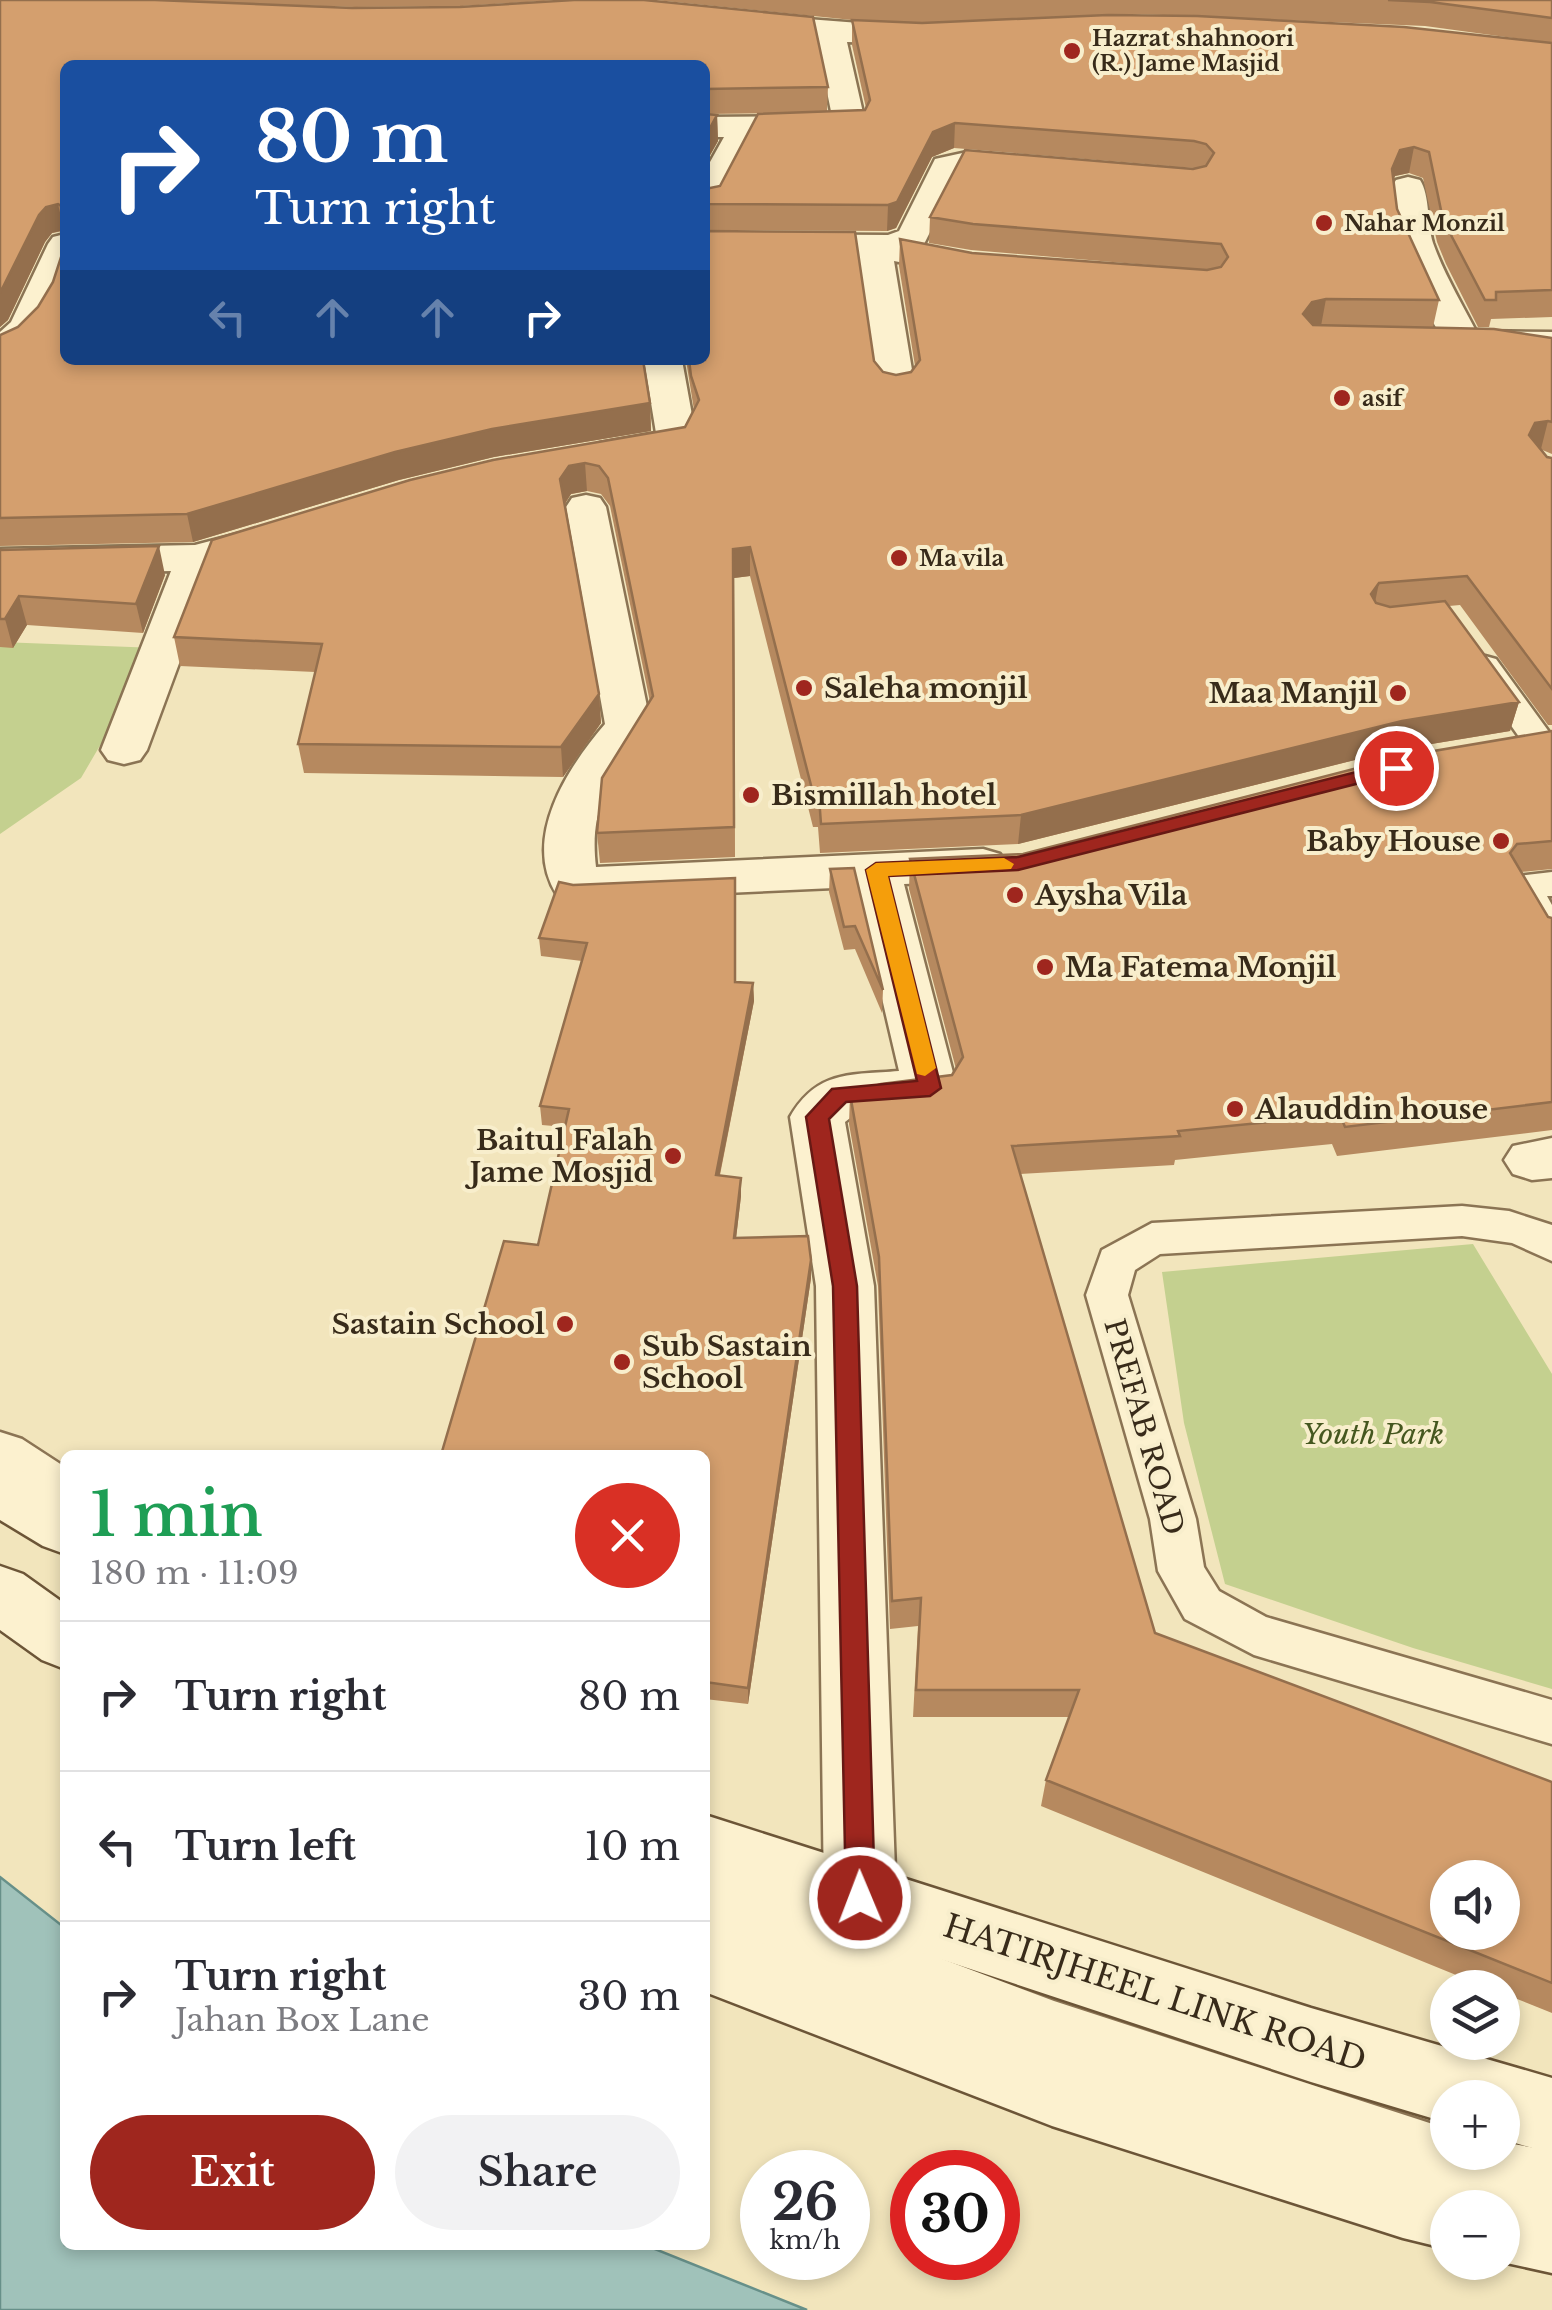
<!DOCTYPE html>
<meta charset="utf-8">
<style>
body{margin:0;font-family:"Libre Baskerville",serif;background:#f2f2f3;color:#2b2b33;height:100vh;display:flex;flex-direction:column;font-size:38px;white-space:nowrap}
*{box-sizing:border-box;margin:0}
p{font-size:32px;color:#7c7c81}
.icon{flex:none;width:55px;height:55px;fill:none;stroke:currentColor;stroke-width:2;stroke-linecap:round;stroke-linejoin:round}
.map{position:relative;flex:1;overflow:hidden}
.panel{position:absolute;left:60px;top:1450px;width:650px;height:800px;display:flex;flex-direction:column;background:#fff;border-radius:15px;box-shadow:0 5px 15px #0003}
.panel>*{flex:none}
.top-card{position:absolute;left:60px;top:60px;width:650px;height:305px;border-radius:15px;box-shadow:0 5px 15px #0003;background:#1a4fa0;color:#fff;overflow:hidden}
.controls{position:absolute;left:1430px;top:1860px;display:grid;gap:20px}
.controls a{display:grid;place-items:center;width:90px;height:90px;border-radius:50%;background:#fff;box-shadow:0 5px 15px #0003;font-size:50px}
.speed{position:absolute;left:740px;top:2150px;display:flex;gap:20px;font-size:50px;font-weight:700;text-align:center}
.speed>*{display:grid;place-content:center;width:130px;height:130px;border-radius:50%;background:#fff;box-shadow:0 5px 15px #0003;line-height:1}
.speed small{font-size:25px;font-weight:400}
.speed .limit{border:15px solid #d22;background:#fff;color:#111}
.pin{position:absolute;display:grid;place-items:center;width:85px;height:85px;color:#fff;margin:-42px;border:5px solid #fff;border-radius:50%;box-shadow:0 2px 10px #0007}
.me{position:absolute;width:110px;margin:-55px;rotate:359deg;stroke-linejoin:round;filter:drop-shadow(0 0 8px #0008)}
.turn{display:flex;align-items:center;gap:35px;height:210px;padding:0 30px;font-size:45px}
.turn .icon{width:130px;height:130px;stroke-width:2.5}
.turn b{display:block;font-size:70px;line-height:85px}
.lanes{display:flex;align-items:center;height:95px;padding:0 30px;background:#0003;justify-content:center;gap:50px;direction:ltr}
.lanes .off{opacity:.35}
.round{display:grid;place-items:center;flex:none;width:105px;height:105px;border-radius:52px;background:#f2f2f3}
.overview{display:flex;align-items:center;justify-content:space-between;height:170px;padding:0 30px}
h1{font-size:60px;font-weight:600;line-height:75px;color:#1e9e55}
.cta{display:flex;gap:20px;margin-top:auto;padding:20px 30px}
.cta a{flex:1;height:115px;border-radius:60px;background:#9f261e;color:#fff;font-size:40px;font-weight:600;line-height:115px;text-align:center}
.cta a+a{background:#f2f2f3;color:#2b2b33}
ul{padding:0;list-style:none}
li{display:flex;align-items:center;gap:30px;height:150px;padding:0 30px;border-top:2px solid #e1e1e2}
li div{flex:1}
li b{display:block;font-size:38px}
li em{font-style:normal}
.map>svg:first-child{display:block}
.green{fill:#c4d08f}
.water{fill:#a0c2ba;stroke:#679089;stroke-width:2.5}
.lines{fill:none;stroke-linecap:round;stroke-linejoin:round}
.service-casing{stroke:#8b7454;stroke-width:5}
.pedestrian-casing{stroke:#8b7454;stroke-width:5}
.minor-casing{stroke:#8b7454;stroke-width:5}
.secondary-casing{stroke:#6c5537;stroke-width:5}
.service{fill:#fcf1cf;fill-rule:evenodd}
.pedestrian{fill:#fcf1cf;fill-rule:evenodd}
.minor{fill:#fcf1cf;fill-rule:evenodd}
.secondary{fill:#fcf1cf;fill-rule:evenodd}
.wall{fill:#b6895f;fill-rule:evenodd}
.shaded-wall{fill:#946f4d}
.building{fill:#d49f6e;stroke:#946f4d;stroke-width:2.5;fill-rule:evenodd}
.route{fill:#9f261e;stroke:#671914;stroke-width:2.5}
.slow{fill:#f59e0b}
.poi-dot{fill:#9f261e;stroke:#f8eecc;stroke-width:4}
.labels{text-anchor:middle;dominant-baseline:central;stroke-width:8;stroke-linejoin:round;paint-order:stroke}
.far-poi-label{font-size:22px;font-weight:bold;fill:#382b1a;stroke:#f8eecc;text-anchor:start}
.poi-label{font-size:28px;font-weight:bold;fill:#382b1a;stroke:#f8eecc;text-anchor:start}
.street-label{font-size:28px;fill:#382b1a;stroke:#f8eecc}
.park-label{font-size:28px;font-style:italic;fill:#45571f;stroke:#f8eecc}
.near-street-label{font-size:32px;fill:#382b1a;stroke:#f8eecc}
</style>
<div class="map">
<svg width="1552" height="2310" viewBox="0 0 1552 2310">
<rect width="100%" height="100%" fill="#f2e5bc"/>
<!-- green -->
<path class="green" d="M0,642L157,648L81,778L0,834Z
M1473,1244L1552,1374V1689L1413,1648L1225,1584L1184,1423L1162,1272Z"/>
<!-- water -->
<path class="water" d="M0,1877L65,1928V2245H645L807,2310H0Z"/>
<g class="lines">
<defs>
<path id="service" d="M1485,656L1496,659L1552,736V751H1529L1474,673L1469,666L1474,659Z
M1552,872V896H1547L1552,905V946L1539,943L1504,885L1509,877Z
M1462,1206L1509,1211L1552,1225V1261L1512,1243L1462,1236L1160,1254L1135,1270L1128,1295L1196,1519L1204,1567L1219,1591L1266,1617L1552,1700V1744L1254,1655L1185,1619L1158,1571L1150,1519L1086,1295L1102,1250L1152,1223Z"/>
<path id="pedestrian" d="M0,1432L22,1439L65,1467V1526L43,1518L0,1490Z
M705,1857L802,1906L1054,2001L1448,2129V2152H1502V2142L1552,2151V2229L1502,2219V2208H1451L1054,2075L754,1956L705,1929Z"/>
<path id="minor" d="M742,14L937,29L941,35L937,41L926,44L847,42L866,126L861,133L756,136L722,203L717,210L705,213V171L724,137H705V117L832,116L816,39L731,29L727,23L731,17Z
M967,152L1044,160L1049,167L1044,174L1032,177L960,173L923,246L983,257L988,265L983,273L970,276L894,261L915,388L909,396L896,399L883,396L877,388L858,255L705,254V234L888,235L899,231L935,159Z
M1408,177L1420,180C1430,195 1427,224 1433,243C1444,274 1461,302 1476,331L1552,332V354L1450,350C1429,320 1373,213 1396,180Z
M65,234C65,249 68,268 65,283C58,315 32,355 0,363V332L11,322L48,244L53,237Z
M644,360H682L696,437C694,439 687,450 685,451C671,460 616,463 600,459L594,451L600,443L656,433Z
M586,495L600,498L606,507L651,726C616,777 588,799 596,867L983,849L1000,854L1007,865L1000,876L983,881L904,884L957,1088L949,1101C920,1110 864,1104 845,1122L874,1286L896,1898L885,1922L860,1932L835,1922L824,1898L816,1286L790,1117C817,1070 851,1075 899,1071L856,887L574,900L557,895C521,839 568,767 605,724L566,507L572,498Z
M279,523L294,526L300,535L294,544L215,566L147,750L140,760L124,764L108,760L101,750L171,571L0,575V549L195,545Z
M1552,1138V1178L1532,1180L1513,1174L1504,1160L1513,1146Z"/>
<path id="secondary" d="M0,1463L22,1471L65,1495V1554L43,1546L0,1520Z
M0,1566L23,1574L65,1604V1669L42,1660L0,1630Z
M705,1815L1311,2008L1552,2078V2154L1502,2139V2098H1448V2123L1311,2082L705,1881Z
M705,1922L1052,2050L1448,2171L1476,2182L1480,2193L1502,2184L1552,2195V2273L1502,2262V2208H1448V2249L1403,2238L1052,2126L705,1992Z"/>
</defs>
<!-- service casing -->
<use href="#service" class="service-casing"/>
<!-- pedestrian casing -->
<use href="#pedestrian" class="pedestrian-casing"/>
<!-- minor casing -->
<use href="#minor" class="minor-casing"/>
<!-- secondary casing -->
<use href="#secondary" class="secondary-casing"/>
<!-- service -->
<use href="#service" class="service"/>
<!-- pedestrian -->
<use href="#pedestrian" class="pedestrian"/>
<!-- minor -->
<use href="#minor" class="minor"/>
<!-- secondary -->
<use href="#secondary" class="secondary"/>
</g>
<!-- wall -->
<path class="wall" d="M0,0H559L462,6L355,7L253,4L352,8L460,7L574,0H644L813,17L828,87L827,111L865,110L866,108L852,45V20L862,21L655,0H1552V317L1491,319L1489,327H1478L1446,264L1437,242L1423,178L1409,173L1395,176L1393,180L1397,209L1439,300L1433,327H1384L1494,329L1552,338V454L1540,449L1547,457L1552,458V725H1548L1460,605L1449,606L1519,702L1510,731L1395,750L1018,844L820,853L818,827H813L750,576L734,578L735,857L600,863L597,833L602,778L650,702L610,506L601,494L587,491L571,494L565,504L599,694L601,723L563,777L304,773L298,744L315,672L180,666L174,637L212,540L410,480L493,460L685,427L694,410L686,360H705V231L855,232L874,361L883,372L896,375L911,372L915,366L899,266L900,239L972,253L1207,270L971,250L929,243L930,217L965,150L1194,168L954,148L932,157L896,228L887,231L705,230V189L720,186L758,114L782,113L706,114L717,115L718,141L705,164V65H65V360H643L650,403L651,431L494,457L399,480L193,542L0,546V335L18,327L38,307L53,282L63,251V231L52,233L45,242L8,320L0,327ZM1141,14L1184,16L1112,15ZM1235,18L1425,26L1551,43L1404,27Z
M0,550L165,575L143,633L27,625L13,648L0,647Z
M1552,731V869L1521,872L1548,917L1552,918V1130L1337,1156L1332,1144L1175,1160L1174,1165L1020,1174L1155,1633L1552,1782V2013L1502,1993V1988H1488L1041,1806L1046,1780L1069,1717H913L918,1626L890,1629L878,1286L849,1124L850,1094L952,1075L956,1069L909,889L910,859L1023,854Z
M854,868L883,990L882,1013L855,949L844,950L829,892L830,869Z
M559,882L735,982L753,983L754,1001L720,1175L741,1178V1196L736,1238L811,1260V1278L748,1704L705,1699V1455L538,1245L565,1127L542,1125L540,1106L582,961L541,956L539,938Z"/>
<!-- shaded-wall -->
<path class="shaded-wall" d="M717,115L718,141L705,164V137Z
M955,123L954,148L932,157L896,228L887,231L888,205L933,132Z
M1414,147L1409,173L1395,176L1387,195L1392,169L1400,150Z
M58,204L64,230L52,233L45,242L8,320L0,327V293L39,215L46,207Z
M1326,299L1321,326L1307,329L1303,314L1312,302Z
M650,403L651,431L494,457L399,480L193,542L187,514L395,452L492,429Z
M1548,421L1541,449L1529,435L1535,423Z
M585,463L587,491L571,494L562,508L560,479L569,466Z
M159,546L165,575L143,633L136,604Z
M750,547V576L734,578L735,857L733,549Z
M1379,583L1373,612L1371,594Z
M19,596L27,625L13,648L5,619Z
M599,694L601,723L563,777L561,747Z
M1519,702L1510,731L1395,750L1018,844L1021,815L1402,721Z
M753,983L754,1001L716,1193V1175Z
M741,1178V1196L734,1256V1238Z
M811,1260V1278L748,1704V1688Z"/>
<!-- building -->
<path class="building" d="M0,0H155L352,8L460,7L574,0H644L813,17L828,87L705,89V65H65V360H643L650,403L492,429L395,452L187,514L0,518V335L18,327L38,307L53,282L63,251V207L58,204L46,207L39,215L0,293Z
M1388,0H1552V18L1430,2Z
M1108,15L1197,16L1404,27L1552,43V290L1496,292V300H1485L1452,237L1442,215L1429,152L1414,147L1400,150L1392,169L1397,209L1439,300L1326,299L1312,302L1303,314L1313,325L1494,329L1552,338V422L1548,421L1535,423L1529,435L1547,457L1552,458V689L1467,576L1379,583L1371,594L1376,603L1390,607L1445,601L1519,702L1402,721L1021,815L821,824L819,797H814L750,547L733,549L734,827L597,833L602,778L653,696L608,478L599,466L585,463L569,466L560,479L599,694L561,747L298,744L322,644L174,637L212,540L410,480L493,460L685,427L699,400L691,376L689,360H705V231L855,232L874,361L883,372L896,375L911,372L920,360L900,239L972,253L1207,270L1221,267L1228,257L1221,244L973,224L930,217L965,150L1193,169L1206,166L1214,153L1206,144L1194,141L955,123L933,132L897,202L888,205L705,204V189L720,186L758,114L865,110L870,100L852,20L922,23Z
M705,114L717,115L705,137Z
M159,546L136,604L19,596L5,619H0V550Z
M1552,731V841L1517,844L1510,853L1548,917L1552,918V1102L1345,1127L1340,1115L1178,1131L1180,1136L1012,1146L1155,1633L1552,1782V1983L1046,1780L1079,1690H916L921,1598L892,1601L879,1257L850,1094L881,1084L952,1075L963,1057L910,859L1023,854L1404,756ZM1448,1878H1502V1932H1448Z
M854,868L883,990L855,926L844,927L830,869Z
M735,878V982L753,983L716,1175L741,1178L734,1238L808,1236L811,1260L748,1688L705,1682V1455H441L504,1241L538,1245L569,1109L540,1106L587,943L539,938L559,882L573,885Z"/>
<!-- route -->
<path class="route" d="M1396,762L1403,764V772L1018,870L888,876L941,1088L930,1096L846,1102L829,1119L857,1286L875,1898L871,1908L860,1912L850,1908L846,1898L833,1286L806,1117L832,1089L917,1081L866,870L876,863L1018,857Z"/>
<!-- slow -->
<path class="slow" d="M1004,858L1014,864L1011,869L888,876L936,1068L925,1076L917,1074L866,870L876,863Z"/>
<!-- markers -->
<g class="poi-dot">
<circle cx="1072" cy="51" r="10"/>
<circle cx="1324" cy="223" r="10"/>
<circle cx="1342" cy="398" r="10"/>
<circle cx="899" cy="558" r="10"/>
<circle cx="804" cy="688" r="10"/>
<circle cx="1398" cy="693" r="10"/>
<circle cx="751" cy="795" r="10"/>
<circle cx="1501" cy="841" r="10"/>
<circle cx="1015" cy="895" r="10"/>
<circle cx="1045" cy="967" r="10"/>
<circle cx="1235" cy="1109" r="10"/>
<circle cx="673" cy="1156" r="10"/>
<circle cx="565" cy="1324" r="10"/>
<circle cx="622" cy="1362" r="10"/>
</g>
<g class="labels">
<!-- far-poi labels -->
<g class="far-poi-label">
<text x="1092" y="38">Hazrat shahnoori<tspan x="1092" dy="25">(R.) Jame Masjid</tspan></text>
<text x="1344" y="223">Nahar Monzil</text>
<text x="1362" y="398">asif</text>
<text x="919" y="558">Ma vila</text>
</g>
<!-- poi labels -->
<g class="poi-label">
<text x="824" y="688">Saleha monjil</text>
<text x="1378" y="693" text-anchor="end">Maa Manjil</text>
<text x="771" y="795">Bismillah hotel</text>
<text x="1481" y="841" text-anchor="end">Baby House</text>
<text x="1035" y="895">Aysha Vila</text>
<text x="1065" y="967">Ma Fatema Monjil</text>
<text x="1255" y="1109">Alauddin house</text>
<text x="653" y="1140" text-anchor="end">Baitul Falah<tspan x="653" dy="32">Jame Mosjid</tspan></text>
<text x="545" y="1324" text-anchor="end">Sastain School</text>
<text x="642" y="1346">Sub Sastain<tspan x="642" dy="32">School</tspan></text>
</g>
<!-- street labels -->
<g class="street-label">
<text transform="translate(1144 1427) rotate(74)">PREFAB ROAD</text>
</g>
<!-- park labels -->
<g class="park-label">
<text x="1373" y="1434">Youth Park</text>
</g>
<!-- near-street labels -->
<g class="near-street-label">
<text transform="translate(1155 1993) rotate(18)">HATIRJHEEL LINK ROAD</text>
</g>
</g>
</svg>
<div class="controls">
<a><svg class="icon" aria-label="sound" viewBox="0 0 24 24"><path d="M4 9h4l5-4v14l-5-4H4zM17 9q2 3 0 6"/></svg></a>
<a><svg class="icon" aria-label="layers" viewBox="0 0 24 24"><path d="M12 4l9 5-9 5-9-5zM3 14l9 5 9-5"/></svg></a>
<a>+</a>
<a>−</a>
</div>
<div class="speed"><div>26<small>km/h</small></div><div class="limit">30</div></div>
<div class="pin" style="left:1396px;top:768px;background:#d93025"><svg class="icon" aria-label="arrive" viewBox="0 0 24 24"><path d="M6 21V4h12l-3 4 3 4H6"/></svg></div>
<svg class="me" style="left:860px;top:1898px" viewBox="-20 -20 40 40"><circle r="17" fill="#9f261e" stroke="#fff" stroke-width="3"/><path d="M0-11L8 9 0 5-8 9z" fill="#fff"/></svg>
<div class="top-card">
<div class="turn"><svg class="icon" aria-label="right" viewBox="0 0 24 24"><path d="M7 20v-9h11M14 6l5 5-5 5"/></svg><div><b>80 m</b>Turn right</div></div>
<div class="lanes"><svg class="icon off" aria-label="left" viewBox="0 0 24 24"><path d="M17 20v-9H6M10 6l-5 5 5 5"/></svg><svg class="icon off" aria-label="ahead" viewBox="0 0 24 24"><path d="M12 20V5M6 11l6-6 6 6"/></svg><svg class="icon off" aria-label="ahead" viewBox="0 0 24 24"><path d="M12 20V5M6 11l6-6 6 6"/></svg><svg class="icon" aria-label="right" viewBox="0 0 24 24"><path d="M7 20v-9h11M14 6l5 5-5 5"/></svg></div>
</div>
<section class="panel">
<div class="overview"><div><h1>1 min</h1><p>180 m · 11:09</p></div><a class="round" style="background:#d93025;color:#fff"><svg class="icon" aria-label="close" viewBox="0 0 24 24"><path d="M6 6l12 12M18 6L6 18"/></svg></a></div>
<ul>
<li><svg class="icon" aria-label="right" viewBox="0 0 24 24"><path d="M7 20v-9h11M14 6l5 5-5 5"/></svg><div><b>Turn right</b></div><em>80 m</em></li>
<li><svg class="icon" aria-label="left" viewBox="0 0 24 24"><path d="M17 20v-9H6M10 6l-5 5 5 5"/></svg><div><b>Turn left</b></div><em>10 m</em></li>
<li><svg class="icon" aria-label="right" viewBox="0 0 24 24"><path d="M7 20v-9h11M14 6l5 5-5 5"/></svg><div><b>Turn right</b><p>Jahan Box Lane</p></div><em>30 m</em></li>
</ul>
<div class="cta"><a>Exit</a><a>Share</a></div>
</section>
</div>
